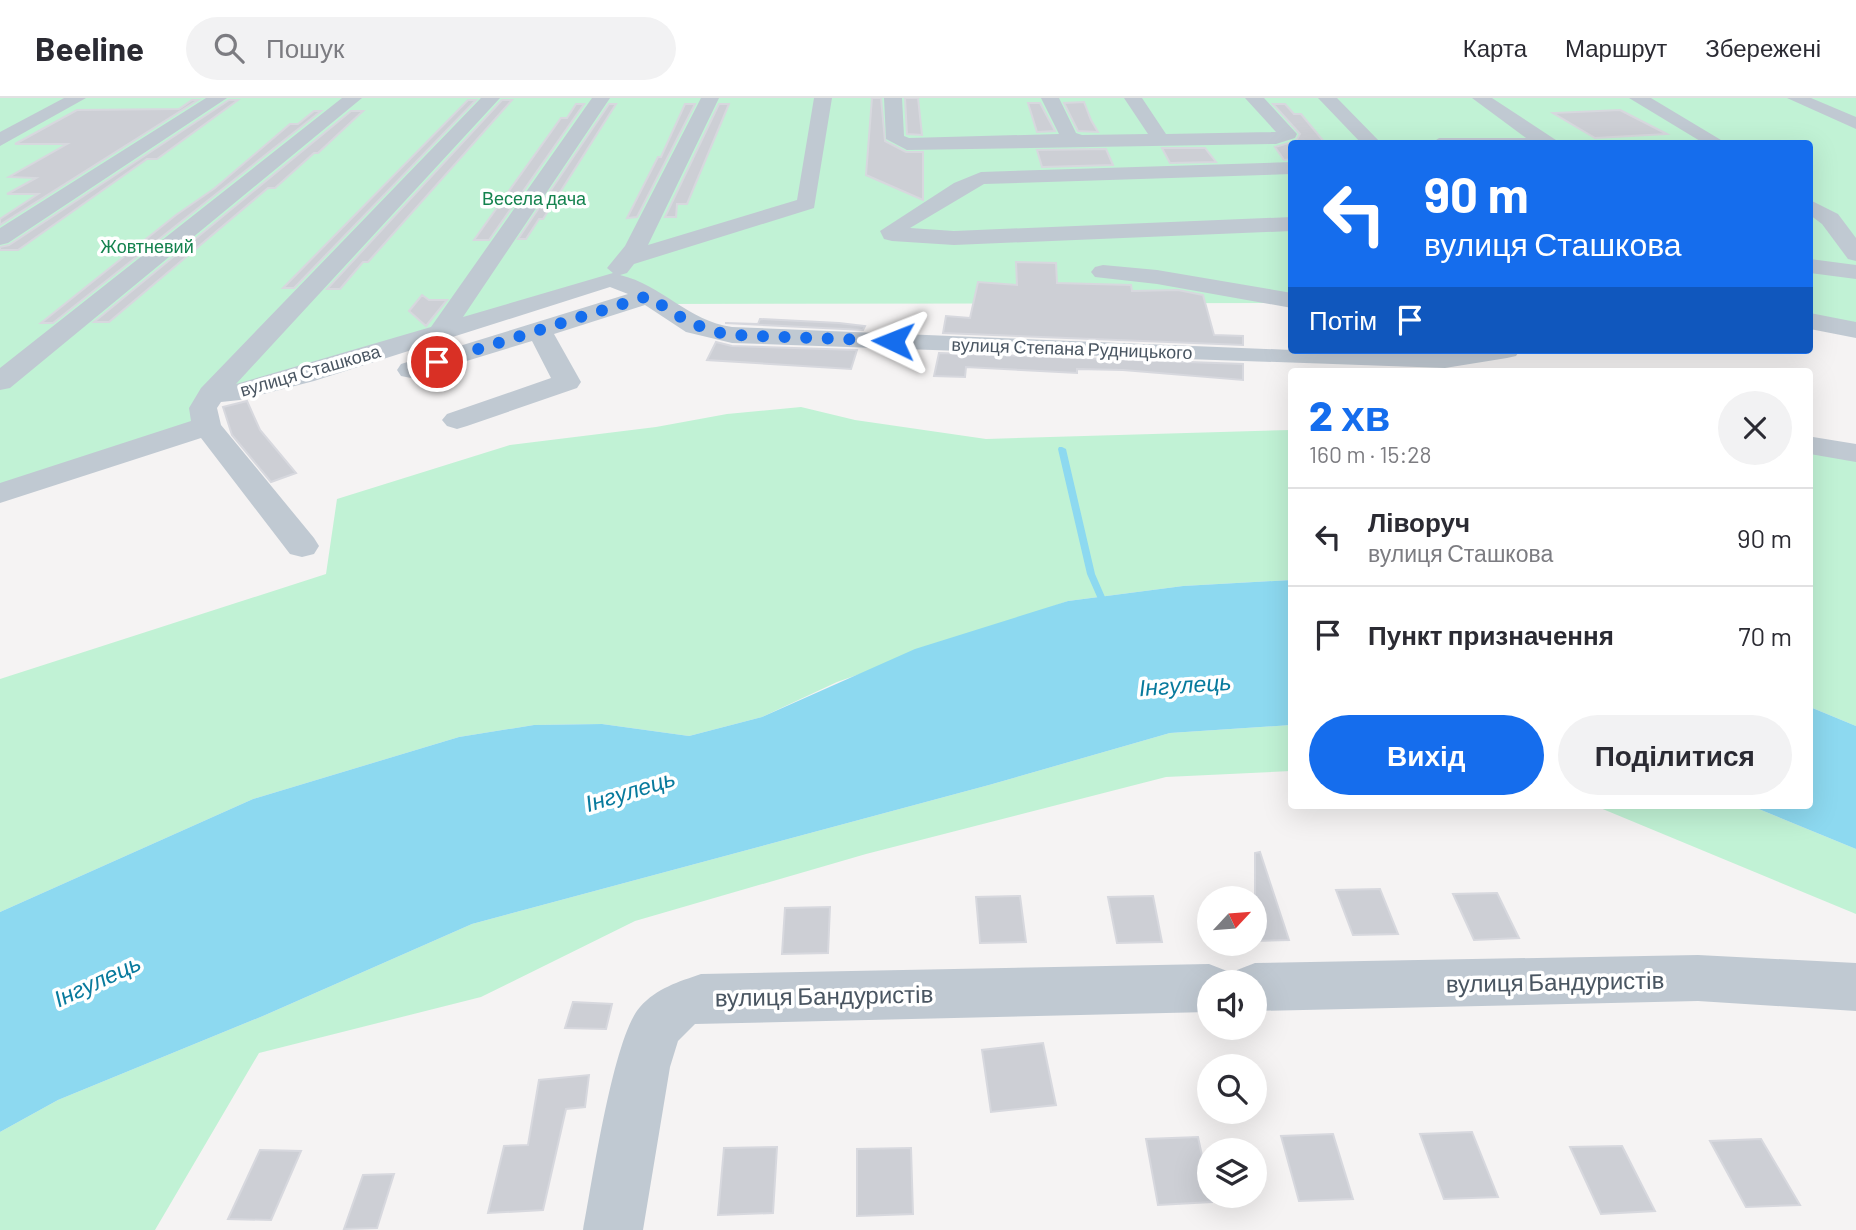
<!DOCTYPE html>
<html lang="uk">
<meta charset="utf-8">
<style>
body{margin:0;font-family:Barlow,sans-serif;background:#f2f2f3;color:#2b2b33;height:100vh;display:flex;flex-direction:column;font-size:26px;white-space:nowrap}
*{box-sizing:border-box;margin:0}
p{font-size:23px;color:#7c7c81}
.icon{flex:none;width:38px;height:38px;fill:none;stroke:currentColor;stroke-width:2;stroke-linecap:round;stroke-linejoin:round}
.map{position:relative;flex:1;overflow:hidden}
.details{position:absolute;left:1288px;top:270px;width:525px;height:441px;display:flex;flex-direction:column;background:#fff;border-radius:7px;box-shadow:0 7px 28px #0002}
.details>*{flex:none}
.banner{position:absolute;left:1288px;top:42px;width:525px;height:214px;border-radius:7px;box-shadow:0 7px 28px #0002;background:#156ded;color:#fff;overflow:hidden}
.needle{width:46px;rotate:64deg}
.tools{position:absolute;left:1197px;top:788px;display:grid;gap:14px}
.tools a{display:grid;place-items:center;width:70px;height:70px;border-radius:50%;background:#fff;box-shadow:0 7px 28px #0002;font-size:35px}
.pin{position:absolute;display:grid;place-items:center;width:60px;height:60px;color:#fff;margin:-30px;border:4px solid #fff;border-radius:50%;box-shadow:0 2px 7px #0007}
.me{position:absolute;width:77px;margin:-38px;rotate:272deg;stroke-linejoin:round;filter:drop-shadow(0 0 5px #0008)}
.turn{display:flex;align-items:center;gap:24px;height:147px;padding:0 21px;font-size:32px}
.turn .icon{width:91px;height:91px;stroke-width:2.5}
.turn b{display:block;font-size:49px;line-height:60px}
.then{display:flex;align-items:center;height:66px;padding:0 21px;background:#0003;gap:14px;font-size:26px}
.round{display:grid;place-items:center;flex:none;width:74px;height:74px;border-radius:37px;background:#f2f2f3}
.overview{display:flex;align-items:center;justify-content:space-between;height:119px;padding:0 21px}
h1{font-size:42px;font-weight:800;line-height:52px;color:#156ded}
.action{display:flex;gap:14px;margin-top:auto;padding:14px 21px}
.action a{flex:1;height:80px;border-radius:42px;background:#156ded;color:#fff;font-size:28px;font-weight:800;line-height:80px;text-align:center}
.action a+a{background:#f2f2f3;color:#2b2b33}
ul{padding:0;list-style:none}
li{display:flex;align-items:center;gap:21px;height:98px;padding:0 21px;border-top:2px solid #e1e1e2}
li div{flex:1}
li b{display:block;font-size:26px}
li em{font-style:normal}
header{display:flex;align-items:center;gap:42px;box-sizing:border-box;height:98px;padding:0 35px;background:#fff;border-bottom:2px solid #e1e1e2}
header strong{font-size:33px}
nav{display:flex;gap:38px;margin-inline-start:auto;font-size:24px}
.search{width:490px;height:63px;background:#f2f2f3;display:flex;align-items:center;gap:18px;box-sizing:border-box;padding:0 24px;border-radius:38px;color:#7c7c81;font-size:26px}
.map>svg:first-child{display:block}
.green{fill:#c1f2d5}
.water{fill:#8dd9f0}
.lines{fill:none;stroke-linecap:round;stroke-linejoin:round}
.stream{fill:#8dd9f0;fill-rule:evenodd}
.building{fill:#cdcfd5;stroke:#d7d8de;stroke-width:2}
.minor{fill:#c0c9d2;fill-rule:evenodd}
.route{stroke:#156ded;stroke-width:12;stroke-dasharray:0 21.6}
.labels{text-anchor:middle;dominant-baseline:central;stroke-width:7;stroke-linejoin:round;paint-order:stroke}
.far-park-label{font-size:18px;fill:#14824e;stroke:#fff}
.far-street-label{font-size:18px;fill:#495561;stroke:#fff}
.water-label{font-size:23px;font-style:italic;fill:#087a9d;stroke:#fff}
.near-street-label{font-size:24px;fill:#495561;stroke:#fff}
</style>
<header>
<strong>Beeline</strong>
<div class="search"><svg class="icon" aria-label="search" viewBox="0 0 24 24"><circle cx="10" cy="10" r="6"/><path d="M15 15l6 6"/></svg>Пошук</div>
<nav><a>Карта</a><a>Маршрут</a><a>Збережені</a></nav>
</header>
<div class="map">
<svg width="1856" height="1132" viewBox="0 0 1856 1132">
<rect width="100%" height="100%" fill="#f5f3f3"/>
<!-- green -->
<path class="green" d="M0,0H1856V232L1810,223V46H1292L1291,205L660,206L624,183L222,296L207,328L0,395Z
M801,309L855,322L986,341L1291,332V482L1183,488L1068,503L837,584L762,619L689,638L602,626L534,627L459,639L253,701L0,814V581L326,476L337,401L510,347L656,329L727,316Z
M1810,353L1856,363V628L1810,609Z
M1291,627V673L1166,679L866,756L635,823L481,899L259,955L155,1132H0V1034L58,1002L263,918L472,826L989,687L1170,635Z
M1593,707H1749L1856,751V816Z"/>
<!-- water -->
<path class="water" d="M1291,482V627L1170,635L989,687L472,826L263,918L58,1002L0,1034V814L253,701L459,639L534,627L602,626L689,638L762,619L915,551L1068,503L1183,488Z
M1810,609L1856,628V751L1749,707H1810Z"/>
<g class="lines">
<!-- stream -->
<path class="stream" d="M1059,349H1062L1066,351L1095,476L1105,499L1104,501H1098L1087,476L1058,351Z"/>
</g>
<!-- building -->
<path class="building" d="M872,0H881L885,43L906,54H923V102L866,77Z
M905,0H918L922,37L907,36Z
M192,2H198L0,127V121L38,96H7L36,80L9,79L67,46H15L77,12L179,11Z
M229,2H238L157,61H147L18,152H0V149L9,147Z
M468,2H476L294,190H283Z
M502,2H512L368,164H363L340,191H327Z
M1084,4L1091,22L1098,34L1078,33L1064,5Z
M1028,5H1040L1055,33L1037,34Z
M576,6H584L489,142H474L561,20H567Z
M609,6H616L543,121H539L526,141H518Z
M685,6H695L637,119L627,120L658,59H661Z
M719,6H729L687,106H677L676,119H665Z
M1273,6H1285L1294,16H1301L1326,46H1292V61L1284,62L1275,49L1296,43L1300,36Z
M1620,12L1667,36L1595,40L1553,15Z
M314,13H321L53,225H41L176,117L215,90L290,26H298Z
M351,13H363L318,55H314L275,90H268L109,224H94Z
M1162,50H1205L1216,64L1170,65Z
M1106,51L1113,67L1042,69L1037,52Z
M1016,164L1056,165L1057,185L1131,187L1132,193L1178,192L1203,197L1214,237L1243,238V247L943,235L946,218L970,220L978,184L1017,187Z
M422,197L429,202H447L426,228L409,213Z
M760,221L839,225L865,228L863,232L725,225L758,226Z
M716,244L732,248L857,252L851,271L707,262Z
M939,255L1243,266V282L1123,272L1077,271V275L966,269L965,279L934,278Z
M247,303L260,332L296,375L271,384L232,337L223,309Z
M1260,754L1289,842L1255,843V755Z
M1380,791L1398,836L1353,837L1336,792Z
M1497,795L1519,840L1474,842L1453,796Z
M1020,798L1026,844L980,845L976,799Z
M1153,798L1162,844L1117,845L1108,799Z
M830,809L828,855L782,856L785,810Z
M573,904L612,906L606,931L565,930Z
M1043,945L1056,1007L991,1014L982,952Z
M589,977L585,1009L566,1011L543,1112L488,1115L504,1048L528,1047L539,982Z
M1472,1034L1498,1099L1444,1101L1420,1036Z
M1333,1036L1353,1101L1299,1103L1281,1038Z
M1198,1039L1212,1104L1158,1107L1146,1041Z
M1761,1041L1800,1107L1746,1109L1710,1043Z
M1622,1048L1655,1113L1601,1116L1570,1049Z
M777,1049L773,1115L718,1117L724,1050Z
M911,1050L913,1116L857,1118V1051Z
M260,1052L301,1053L271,1122L228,1121Z
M394,1076L377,1130L344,1131L363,1077Z"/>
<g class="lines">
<!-- minor -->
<path class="minor" d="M64,0H86L0,48V34Z
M206,0H227L8,145L0,147V130Z
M342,0H362L10,290L0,292V270Z
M481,0H500L236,286L431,229L592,0H610L463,219L613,175L607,170L625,148L701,0H719L648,147L797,102L814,0H832L814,110L634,166L627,175L620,177C662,187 688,223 732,229L1292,252H1520L1516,258L1507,260L1445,270L732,245L686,234L645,207L554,236L581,284L577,290L467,328L457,331L447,328L442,322L447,316L551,280L532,243L411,280L401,278L397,272L401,266L628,196L610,189L314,283L240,302L221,304L217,310L221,327L314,440L319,448L314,456L302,459L290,456L201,340L0,405V385L191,323L189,310L201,290Z
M884,0H902L904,38L909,40L1059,36L1041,0H1059L1076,35L1082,37L1148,36L1124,0H1142L1166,36L1276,34L1245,0H1264L1297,36L1295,40L1276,46L907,52L886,41Z
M1318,0H1337L1382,46H1362Z
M1472,0H1492L1562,46H1430L1439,40H1526Z
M1629,0H1651L1721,42L1719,46H1705Z
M1787,0H1811L1856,19V31Z
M1292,64V76L984,86L910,130L954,133L1292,119V133L954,147L892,143L884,141L880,133L954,85L981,74Z
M1810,102L1838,116L1856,140V163L1848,161L1822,126L1810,117Z
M1810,161L1856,167V181L1810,175Z
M1103,167L1157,172L1292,195V210L1157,186L1095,179L1091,174L1095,169Z
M1810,215L1856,224V240L1810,231Z
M1813,339L1856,346V364L1810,356V340Z
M1698,857L1856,865V913L1698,903L1255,913V884H1232L1237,872L1255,865Z
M1209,866L1227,873L1232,884H1209V914L695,926L678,943L670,969L643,1132H583C592,1086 613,939 640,909C657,890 678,884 701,876Z"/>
</g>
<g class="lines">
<!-- route -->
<path class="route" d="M437,264L648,198C676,217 698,232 732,237L893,243"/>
</g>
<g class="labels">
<!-- far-park labels -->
<g class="far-park-label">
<text x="534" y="100">Весела дача</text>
<text x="147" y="148">Жовтневий</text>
</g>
<!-- far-street labels -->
<g class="far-street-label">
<text transform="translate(1072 250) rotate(2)">вулиця Степана Рудницького</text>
<text transform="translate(310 272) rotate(-16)">вулиця Сташкова</text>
</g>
<!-- water labels -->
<g class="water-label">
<text transform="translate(1185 586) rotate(-4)">Інгулець</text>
<text transform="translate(630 692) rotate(-17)">Інгулець</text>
<text transform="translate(97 882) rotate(-25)">Інгулець</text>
</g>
<!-- near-street labels -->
<g class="near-street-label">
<text transform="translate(1555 883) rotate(-1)">вулиця Бандуристів</text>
<text transform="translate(824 897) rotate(-1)">вулиця Бандуристів</text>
</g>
</g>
</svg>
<div class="tools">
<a><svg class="needle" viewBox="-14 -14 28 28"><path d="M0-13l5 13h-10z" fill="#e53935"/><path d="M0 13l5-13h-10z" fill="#7c7c81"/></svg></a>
<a><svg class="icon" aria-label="sound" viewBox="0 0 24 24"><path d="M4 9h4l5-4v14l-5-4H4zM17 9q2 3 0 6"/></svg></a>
<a><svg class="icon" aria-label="search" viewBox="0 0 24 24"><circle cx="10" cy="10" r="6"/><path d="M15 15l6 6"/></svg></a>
<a><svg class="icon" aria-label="layers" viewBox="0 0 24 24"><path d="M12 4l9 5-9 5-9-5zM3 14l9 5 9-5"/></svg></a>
</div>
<div class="pin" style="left:437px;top:264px;background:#d93025"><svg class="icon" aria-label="arrive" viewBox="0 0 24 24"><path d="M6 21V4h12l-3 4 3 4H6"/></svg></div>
<svg class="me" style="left:893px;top:243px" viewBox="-20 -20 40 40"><path d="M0-17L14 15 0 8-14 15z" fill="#156ded" stroke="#fff" stroke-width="4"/></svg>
<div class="banner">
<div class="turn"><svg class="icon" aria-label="left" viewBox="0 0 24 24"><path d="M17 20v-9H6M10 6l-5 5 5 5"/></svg><div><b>90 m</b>вулиця Сташкова</div></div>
<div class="then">Потім<svg class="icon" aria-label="arrive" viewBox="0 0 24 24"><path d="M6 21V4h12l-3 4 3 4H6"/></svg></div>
</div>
<section class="details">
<div class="overview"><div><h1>2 хв</h1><p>160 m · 15:28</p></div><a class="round"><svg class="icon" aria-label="close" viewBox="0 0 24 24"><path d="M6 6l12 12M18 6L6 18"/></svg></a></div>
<ul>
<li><svg class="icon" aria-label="left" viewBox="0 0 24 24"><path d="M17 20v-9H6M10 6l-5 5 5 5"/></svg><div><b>Ліворуч</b><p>вулиця Сташкова</p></div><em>90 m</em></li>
<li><svg class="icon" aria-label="arrive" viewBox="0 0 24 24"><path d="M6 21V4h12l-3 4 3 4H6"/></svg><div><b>Пункт призначення</b></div><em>70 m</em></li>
</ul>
<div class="action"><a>Вихід</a><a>Поділитися</a></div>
</section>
</div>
